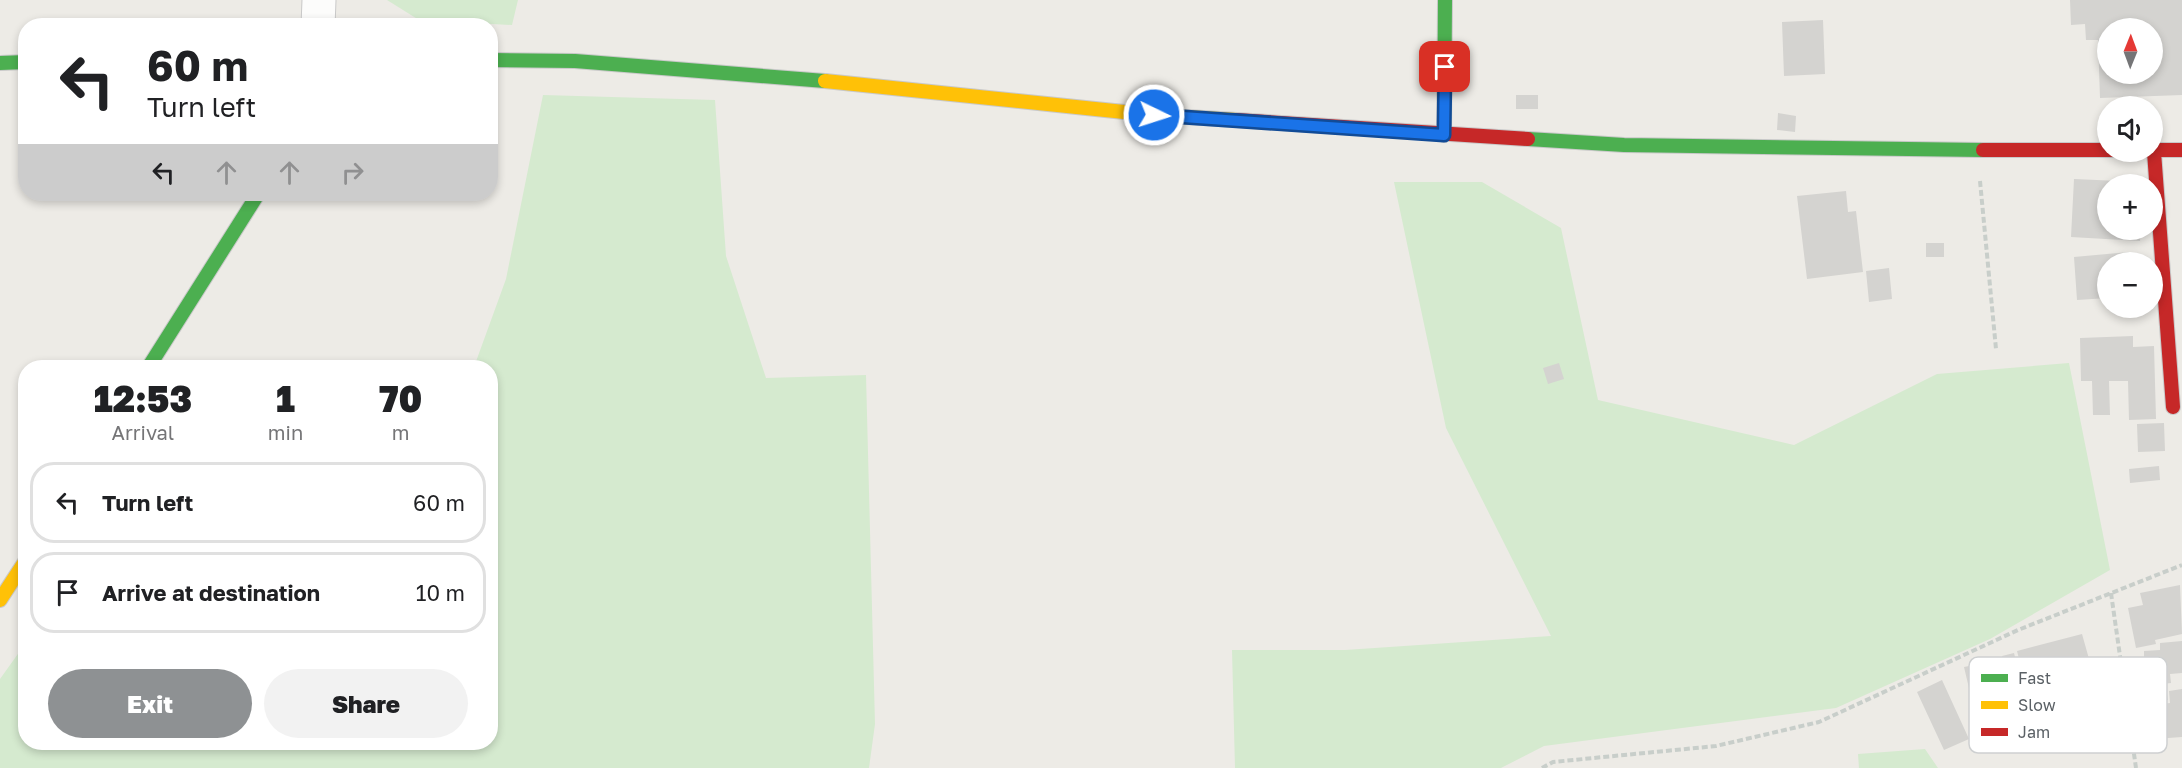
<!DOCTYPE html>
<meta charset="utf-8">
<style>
body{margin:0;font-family:"Golos Text",sans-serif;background:#f2f2f2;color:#202124;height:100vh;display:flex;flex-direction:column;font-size:22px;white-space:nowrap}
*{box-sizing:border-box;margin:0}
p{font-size:20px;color:#757577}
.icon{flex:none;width:33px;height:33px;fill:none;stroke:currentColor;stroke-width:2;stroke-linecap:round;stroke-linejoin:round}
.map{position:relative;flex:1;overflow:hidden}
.side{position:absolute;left:18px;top:360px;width:480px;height:390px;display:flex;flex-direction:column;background:#fff;border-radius:24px;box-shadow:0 3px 9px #0003}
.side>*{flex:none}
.banner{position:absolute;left:18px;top:18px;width:480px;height:183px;border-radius:24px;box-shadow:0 3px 9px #0003;background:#fff;color:#202124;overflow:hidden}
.needle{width:39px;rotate:1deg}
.controls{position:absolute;left:2097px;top:18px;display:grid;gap:12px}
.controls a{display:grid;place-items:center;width:66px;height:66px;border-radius:50%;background:#fff;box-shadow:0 3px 9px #0003;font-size:30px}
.pin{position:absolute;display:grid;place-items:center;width:51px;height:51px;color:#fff;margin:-26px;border-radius:12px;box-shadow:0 3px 9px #0006}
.me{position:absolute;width:66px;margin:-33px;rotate:94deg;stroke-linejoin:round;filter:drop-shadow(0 0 4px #0008)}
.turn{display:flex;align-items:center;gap:21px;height:126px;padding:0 30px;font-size:27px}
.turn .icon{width:78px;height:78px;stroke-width:2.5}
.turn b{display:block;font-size:42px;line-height:51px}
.lanes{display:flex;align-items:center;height:57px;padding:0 30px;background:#0003;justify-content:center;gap:30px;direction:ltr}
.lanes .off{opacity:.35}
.eta{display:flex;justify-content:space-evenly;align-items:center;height:102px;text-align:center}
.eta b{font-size:36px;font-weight:800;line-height:42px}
.action{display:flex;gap:12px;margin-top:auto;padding:12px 30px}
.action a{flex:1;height:69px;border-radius:36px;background:#8e9193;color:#fff;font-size:24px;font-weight:800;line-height:69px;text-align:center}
.action a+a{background:#f2f2f2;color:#202124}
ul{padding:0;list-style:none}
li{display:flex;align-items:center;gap:18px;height:81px;margin:0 12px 9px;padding:0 18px;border:3px solid #e0e0e0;border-radius:24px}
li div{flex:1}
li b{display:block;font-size:22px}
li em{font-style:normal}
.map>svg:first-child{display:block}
.green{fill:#d5eacf}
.building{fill:#d4d3d0;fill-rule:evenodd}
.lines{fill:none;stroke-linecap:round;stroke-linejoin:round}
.street-casing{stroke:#c9c9c9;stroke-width:35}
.fast-casing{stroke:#c9c9c9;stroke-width:16}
.slow-casing{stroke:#c9c9c9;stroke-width:16}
.jam-casing{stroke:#c9c9c9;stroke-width:16}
.path{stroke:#c8ceca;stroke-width:4;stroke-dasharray:6 3;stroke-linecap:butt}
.street{stroke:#fcfcfb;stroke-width:33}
.fast{stroke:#4caf50;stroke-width:14}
.slow{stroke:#ffc107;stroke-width:14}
.jam{stroke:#c62828;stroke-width:14}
.route-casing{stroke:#114b97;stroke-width:15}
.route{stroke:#1a73e8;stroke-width:10}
.key{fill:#fff;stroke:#ced0d1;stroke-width:1.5}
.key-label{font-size:16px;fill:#5b6166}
</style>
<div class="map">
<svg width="2182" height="768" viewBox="0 0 2182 768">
<rect width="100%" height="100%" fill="#edebe6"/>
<!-- green -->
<path class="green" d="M387,0H518L512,25L419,20Z
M543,95L715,100L726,256L766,378L866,375L875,724L869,768H0V679L25,644L26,742H490V368L474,367L506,279Z
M1394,182H1482L1561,228L1598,400L1794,445L1937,374L2069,363L2110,570L1990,639L1836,708L1544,746L1501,768H1235L1232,650H1345L1551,636L1446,428Z
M1925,749L1938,768H1859L1858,754Z"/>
<!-- building -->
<path class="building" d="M2070,0H2182V95L2100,98L2098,40H2086L2085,24L2071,25ZM2108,28H2152V74H2108Z
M1823,20L1825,74L1784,76L1782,22Z
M1516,95H1538V109H1516Z
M1778,113L1796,116L1795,132L1777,130Z
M2074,179L2142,182V184H2108V230H2141L2140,241L2071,237Z
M1846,191L1848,212L1856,211L1863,272L1807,279L1797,196Z
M1926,243H1944V257H1926Z
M2129,252L2130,262H2108V298L2077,300L2074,257Z
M1889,268L1892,299L1869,302L1866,271Z
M2133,336V347L2154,346L2156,419L2129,420L2128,381H2109L2110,415H2093L2092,381H2081L2080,338Z
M1559,363L1564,379L1548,384L1543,368Z
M2164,423L2165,451L2138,452L2137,424Z
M2159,466L2160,480L2130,483L2129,469Z
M2180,585L2182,634L2155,640L2156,644L2136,648L2128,608L2143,605L2140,593Z
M2082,634L2093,673L2027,691L2037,735L2010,741L2009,733L1981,739L1964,667L1999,660L2006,690L2026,686L2017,651Z
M2182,641V673L2170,674L2171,683L2144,686V651L2160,650V643Z
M2014,653L2021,681L2010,684L2002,656Z
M1942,680L1969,739L1944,750L1917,692Z
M2166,688L2168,700L2151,701L2150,690Z
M2182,689V737L2154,739L2155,746L2137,748L2135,725L2152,723L2150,705L2170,703L2169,691Z"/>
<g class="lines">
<defs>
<path id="street" d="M318,26L319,0"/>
<path id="fast" d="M490,60L575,61L825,81
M0,63L26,62
M1444,135L1445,0
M1528,139L1624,145L1983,150
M148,368L258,194"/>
<path id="slow" d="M825,81L1153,115L1237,120
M0,600L26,560"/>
<path id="jam" d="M1237,120L1528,139
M1983,150H2182
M2154,152L2173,407"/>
</defs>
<!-- street casing -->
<use href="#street" class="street-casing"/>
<!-- fast casing -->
<use href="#fast" class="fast-casing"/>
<!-- slow casing -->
<use href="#slow" class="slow-casing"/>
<!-- jam casing -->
<use href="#jam" class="jam-casing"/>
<!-- path -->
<path class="path" d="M1980,181L1996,349
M2111,593L2136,768
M1542,768L1553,762L1716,746L1819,722L2018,630L2182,565"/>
<!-- street -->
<use href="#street" class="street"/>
<!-- fast -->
<use href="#fast" class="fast"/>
<!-- slow -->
<use href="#slow" class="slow"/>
<!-- jam -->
<use href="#jam" class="jam"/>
</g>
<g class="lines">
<defs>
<path id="route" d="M1154,115L1444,135L1445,67"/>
</defs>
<!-- route casing -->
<use href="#route" class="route-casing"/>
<!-- route -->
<use href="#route" class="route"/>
</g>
<!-- legend -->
<rect x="1969" y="657" width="198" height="96" rx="9" class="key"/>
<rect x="1981" y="674" width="27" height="8" fill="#4caf50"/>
<rect x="1981" y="701" width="27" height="8" fill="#ffc107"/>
<rect x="1981" y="728" width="27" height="8" fill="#c62828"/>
<g class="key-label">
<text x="2018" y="684">Fast</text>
<text x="2018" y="711">Slow</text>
<text x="2018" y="738">Jam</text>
</g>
</svg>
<div class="controls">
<a><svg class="needle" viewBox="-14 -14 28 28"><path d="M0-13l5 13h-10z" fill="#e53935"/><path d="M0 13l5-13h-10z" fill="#757577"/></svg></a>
<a><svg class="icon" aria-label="sound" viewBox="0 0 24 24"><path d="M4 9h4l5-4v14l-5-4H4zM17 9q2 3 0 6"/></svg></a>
<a>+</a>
<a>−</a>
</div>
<div class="pin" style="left:1445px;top:67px;background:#d93025"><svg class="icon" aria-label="arrive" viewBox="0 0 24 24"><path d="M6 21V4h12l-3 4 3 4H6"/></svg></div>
<svg class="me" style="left:1154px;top:115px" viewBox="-20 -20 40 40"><circle r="17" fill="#1a73e8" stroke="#fff" stroke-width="3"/><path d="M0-11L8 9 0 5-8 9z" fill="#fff"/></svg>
<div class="banner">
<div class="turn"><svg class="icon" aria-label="left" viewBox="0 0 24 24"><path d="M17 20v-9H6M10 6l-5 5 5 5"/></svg><div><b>60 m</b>Turn left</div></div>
<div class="lanes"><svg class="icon" aria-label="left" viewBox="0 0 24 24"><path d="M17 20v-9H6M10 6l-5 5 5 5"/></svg><svg class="icon off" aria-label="ahead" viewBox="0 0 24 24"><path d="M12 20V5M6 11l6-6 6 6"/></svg><svg class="icon off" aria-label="ahead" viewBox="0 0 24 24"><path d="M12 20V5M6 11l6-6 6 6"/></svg><svg class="icon off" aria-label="right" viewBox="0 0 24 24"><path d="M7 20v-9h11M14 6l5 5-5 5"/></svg></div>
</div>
<section class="side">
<div class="eta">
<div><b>12:53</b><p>Arrival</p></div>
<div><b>1</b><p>min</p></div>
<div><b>70</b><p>m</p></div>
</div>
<ul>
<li><svg class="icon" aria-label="left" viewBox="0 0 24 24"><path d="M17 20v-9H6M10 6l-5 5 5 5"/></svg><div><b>Turn left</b></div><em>60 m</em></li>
<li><svg class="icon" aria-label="arrive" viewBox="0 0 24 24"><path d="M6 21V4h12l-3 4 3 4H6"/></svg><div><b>Arrive at destination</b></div><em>10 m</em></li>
</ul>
<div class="action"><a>Exit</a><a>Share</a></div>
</section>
</div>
